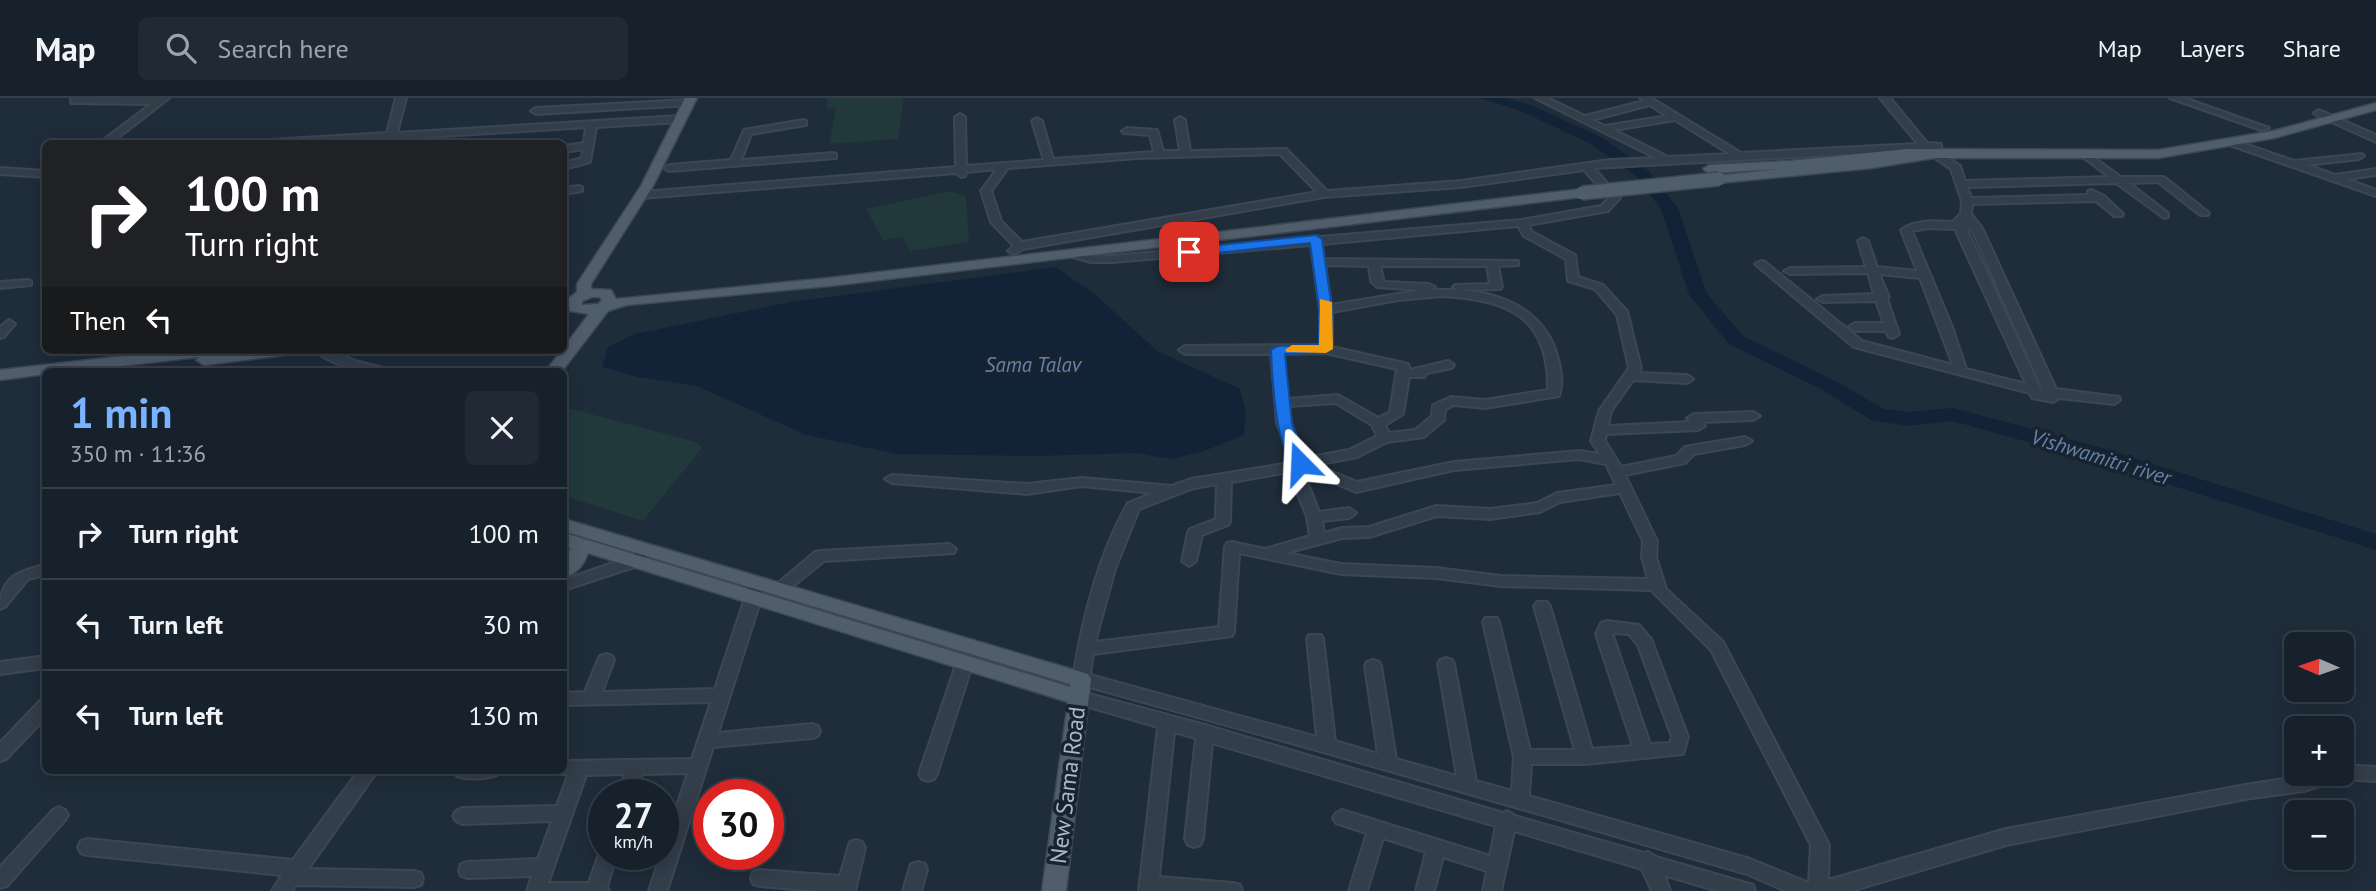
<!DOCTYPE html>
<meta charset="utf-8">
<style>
body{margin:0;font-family:"PT Sans",sans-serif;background:#202934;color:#f1f3f6;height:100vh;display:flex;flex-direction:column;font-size:26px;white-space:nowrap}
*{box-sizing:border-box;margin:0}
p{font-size:23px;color:#9ea3a9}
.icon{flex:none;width:38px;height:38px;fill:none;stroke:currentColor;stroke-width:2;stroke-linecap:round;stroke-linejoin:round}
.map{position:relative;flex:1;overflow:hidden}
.side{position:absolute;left:42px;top:270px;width:525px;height:406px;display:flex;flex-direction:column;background:#17212c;border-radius:10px;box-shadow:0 4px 18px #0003,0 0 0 2px #363e48}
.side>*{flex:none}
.top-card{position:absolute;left:42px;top:42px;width:525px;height:214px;border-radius:10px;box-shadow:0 4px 18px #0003,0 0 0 2px #363e48;background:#202124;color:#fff;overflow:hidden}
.needle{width:46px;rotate:272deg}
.tools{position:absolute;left:2284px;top:534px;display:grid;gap:14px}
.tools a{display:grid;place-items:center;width:70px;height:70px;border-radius:10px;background:#17212c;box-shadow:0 4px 18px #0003,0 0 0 2px #363e48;font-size:35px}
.speed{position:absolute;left:588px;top:681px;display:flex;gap:14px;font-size:35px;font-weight:700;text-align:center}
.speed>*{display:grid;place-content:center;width:91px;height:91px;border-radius:50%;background:#17212c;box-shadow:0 4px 18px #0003,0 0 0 2px #363e48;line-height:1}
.speed small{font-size:18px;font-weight:400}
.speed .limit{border:10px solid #d22;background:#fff;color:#111}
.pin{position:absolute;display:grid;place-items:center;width:60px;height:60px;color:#fff;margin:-30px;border-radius:14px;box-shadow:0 4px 10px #0006}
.me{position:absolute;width:77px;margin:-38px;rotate:339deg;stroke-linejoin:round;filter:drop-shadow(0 0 5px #0008)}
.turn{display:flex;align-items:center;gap:24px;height:147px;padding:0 28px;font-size:32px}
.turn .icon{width:91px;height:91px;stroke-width:2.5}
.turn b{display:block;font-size:49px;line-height:60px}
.then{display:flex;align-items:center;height:66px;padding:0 28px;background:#0003;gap:14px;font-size:26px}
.round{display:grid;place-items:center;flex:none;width:74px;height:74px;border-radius:10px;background:#202934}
.summary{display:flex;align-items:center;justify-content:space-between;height:119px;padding:0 28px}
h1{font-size:42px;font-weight:800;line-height:52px;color:#7ab3ff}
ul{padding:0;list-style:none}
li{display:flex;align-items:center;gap:21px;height:91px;padding:0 28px;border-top:2px solid #363e48}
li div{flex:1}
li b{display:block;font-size:26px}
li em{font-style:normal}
header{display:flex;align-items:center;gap:42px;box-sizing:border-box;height:98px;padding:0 35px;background:#17212c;border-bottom:2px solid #363e48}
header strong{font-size:33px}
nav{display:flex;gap:38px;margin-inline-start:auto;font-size:24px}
.search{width:490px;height:63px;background:#202934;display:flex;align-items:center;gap:18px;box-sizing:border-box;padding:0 24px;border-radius:10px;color:#9ea3a9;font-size:26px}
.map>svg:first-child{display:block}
.green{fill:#21393b}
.water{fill:#122338}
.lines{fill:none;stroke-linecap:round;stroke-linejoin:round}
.river{fill:#122338;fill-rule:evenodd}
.minor-casing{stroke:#3c4754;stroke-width:4}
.major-casing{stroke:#3c4754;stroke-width:3}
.minor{fill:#333e4b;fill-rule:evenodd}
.major{fill:#505d6b;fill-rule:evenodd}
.major-bridge-casing{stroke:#3c4754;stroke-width:16;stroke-linecap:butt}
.major-bridge{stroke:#505d6b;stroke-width:13}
.route{fill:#1a73e8;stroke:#114b97;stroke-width:2}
.slow{fill:#f59e0b}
.labels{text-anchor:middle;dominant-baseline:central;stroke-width:7;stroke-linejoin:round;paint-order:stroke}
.water-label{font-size:21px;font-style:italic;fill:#6384aa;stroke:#18232f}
.near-street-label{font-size:23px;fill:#adb8c7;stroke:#18232f}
</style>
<header>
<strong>Map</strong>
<div class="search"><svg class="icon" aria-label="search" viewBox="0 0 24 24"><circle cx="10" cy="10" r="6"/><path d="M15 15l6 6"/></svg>Search here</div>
<nav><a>Map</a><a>Layers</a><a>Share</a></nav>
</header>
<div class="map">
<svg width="2376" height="793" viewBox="0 0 2376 793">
<rect width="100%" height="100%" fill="#1f2c3a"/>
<!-- green -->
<path class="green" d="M827,0H904L898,41L829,46L836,10L827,11Z
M950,93L966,98L969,144L910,153L903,139L883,142L866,111Z
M564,309L696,344L702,350L643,423L564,398Z"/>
<!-- water -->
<path class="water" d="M1056,169L1097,198L1157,253L1240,291L1246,314L1244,337L1204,353L1171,361L1136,355L1035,358L898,356L806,337L697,288L638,279L602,269L608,249L634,236L791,204Z"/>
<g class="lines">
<!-- river -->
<path class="river" d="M1480,0H1505L1531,7L1603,40L1649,73L1678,110L1707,196L1743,238L1835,283L1884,311L1907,314L1954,310L2105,351L2376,436V452L2089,361L1953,323L1907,328L1871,322L1821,291L1729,246L1689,197L1661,111L1637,79L1591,46L1521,13Z"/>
<defs>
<path id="minor" d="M74,0H169L110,46H98L151,6L71,5V1Z
M396,0H406L397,35L680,18L685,21L680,24L596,29L590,64L564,71V65L582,60L583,51L564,54V48L584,45L586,29L395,41L392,46L387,45L386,41L312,46H249L254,43L387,35Z
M1535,0H1547L1585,18L1644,3L1640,0H1651L1741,55L1918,46L1880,0H1890L1927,45L1941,46V50L1936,51L1960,68L1965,83L2109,79L2082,58V54L2085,53L2121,79H2164L2209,115L2208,117H2200L2158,84L2129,85L2168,115V119L2164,120L2116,85L1967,89L1971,100L2088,97V93L2092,92L2104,98L2123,116L2122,118H2114L2096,103L1972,106L1971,116L1982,130L2056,291L2119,299L2120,302L2114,306L2059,300L2053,304L2032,300L2030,295L1854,249L1755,166L1761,163L1765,164L1862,243L1953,267L1920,180L1879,176L1889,199L1887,201L1899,236L1893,240L1889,239L1886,233H1855L1849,229L1855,225H1884L1876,203L1823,204L1817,201L1823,198L1874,196L1868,175L1790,176L1784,173L1790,170L1866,169L1858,143L1863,140L1868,143L1877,169L1917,173L1901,132C1915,121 1936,123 1953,124L1961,115L1962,103L1951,71L1924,52L1594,70L1620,100L1608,113L1528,127L1532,134L1575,157L1578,179L1603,187L1627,213L1641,270L1638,275L1687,277L1693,281L1687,285L1633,282L1611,313L1608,328L1690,324L1687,320L1694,316L1753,314L1760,318L1753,322L1702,324L1705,328L1698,332L1606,336L1605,343L1621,369L1676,358L1685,349L1690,348L1745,339L1752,343L1745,347L1694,356L1685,365L1625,377L1657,443L1656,459L1666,491L1723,544L1826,741L1829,747L1828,782L2006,731L2251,686L2315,676H2342V667L2376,669V683L2342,681L2304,693L2251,700L2006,747L1851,793H1786L1747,776L1327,655L1075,585L1073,581C1082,522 1098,458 1128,405L1153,395L1082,388L1027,396L892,385L885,381L892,377L1027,386L1082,380L1172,388L1191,381L1290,365L1293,364L1277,325L1271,256H1185L1179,252L1185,248L1320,247V211L1311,147L1113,164H1091L1066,157V153L1091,158H1113L1311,140L1316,138L1320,139L1521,122L1601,108L1609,100L1584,72L1461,89L1324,99L1023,151L1014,156L1008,153L1014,148L991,124L981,93L997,71L966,74L965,78L961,79L956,75L642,100L637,97L642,94L956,69L955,19L960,16L965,19L966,68L1044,62L1032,23L1037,20L1042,23L1053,61L1154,54L1150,37L1124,35L1122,33L1127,30L1157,32L1163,53H1180L1175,22L1180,19L1185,22L1190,53L1286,51L1327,93L1461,83L1610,62L1656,60ZM1650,7L1667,18L1605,28L1592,22ZM1675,22L1730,56L1668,59L1614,32ZM1280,56L1317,94L1022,144L1001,123L991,93L1008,70L1137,60ZM1518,128L1524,138L1566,161L1568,183L1595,191L1617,217L1629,270L1599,313L1591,343L1600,356L1579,353L1454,364L1357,384L1316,367L1357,359L1387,344L1424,339L1444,322L1445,312L1453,307L1485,310L1559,298C1563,287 1561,272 1558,261C1547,214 1504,195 1459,192L1500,191L1502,189L1498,168L1518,167V163L1324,161L1322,146ZM1928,130L1955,131L2026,286L1966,271L1952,229L1912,133ZM1972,131L2042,290H2040L1967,132ZM1325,167L1369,168L1371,183L1377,189L1422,192L1331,207ZM1380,168H1487L1490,186L1455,187L1453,189L1459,192H1432L1435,189L1429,186L1384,184ZM1442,198C1509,202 1549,218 1548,292L1485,302L1451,299L1433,307L1432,318L1415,332L1389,335L1385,327L1403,316L1409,279H1424L1427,275L1452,270L1454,267L1448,263L1410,272L1408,266L1332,249V214L1398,202ZM1326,255L1397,271L1390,314L1378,320L1338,297L1288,301L1283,256ZM1336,305L1372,327L1377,338L1349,352L1305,360L1291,325L1289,308ZM1579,361L1606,366L1616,387L1557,395L1537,405L1490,411L1436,408L1369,429L1342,430L1324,435L1322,423L1349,420L1356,415L1349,410L1319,414L1302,371L1356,394L1454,372ZM1289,374L1307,419L1310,438L1265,451L1232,444L1227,445L1225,449L1219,529L1095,544L1115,471L1139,411L1194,390L1217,386L1216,421L1190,431L1188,434L1182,463L1189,468L1196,463L1202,437L1228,427L1230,424L1231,384ZM1620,395L1643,443L1642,459L1648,481L1501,478L1436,470L1341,466L1286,455L1342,440L1369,439L1437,418L1490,421L1540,414L1560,404ZM1239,455L1341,476L1436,480L1501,488L1651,492L1711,552L1811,747L1809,785L1750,761L1529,698L1531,666H1586L1683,656L1688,639L1651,541L1639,527L1607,523L1601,525L1596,536L1633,648L1592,651L1550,508L1547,504H1537L1534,508L1575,652H1530L1499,524L1497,520H1485L1483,524L1514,659L1512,693L1476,683L1454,566L1452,562L1446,560L1440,562L1438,566L1457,678L1396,661L1381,568L1379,564L1373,562L1367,564L1365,568L1378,656L1335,643L1323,541L1321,537H1309L1307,541L1317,639L1090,577L1093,556L1232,538L1234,534ZM1612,535L1629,536L1638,547L1672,639L1670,645L1650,646Z
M2170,0H2184L2269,30L2261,32Z
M688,2L693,5L691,7L536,16L531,13L536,10Z
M2319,12L2376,37V44L2316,17L2314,15Z
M803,22L806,23V27L751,36L741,62L833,55L836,56V60L669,73L664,70L669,67L731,62L744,32Z
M2230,41L2294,63L2362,56L2364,58L2359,61L2307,67L2335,77L2376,71V77L2347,81L2376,92V98L2227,46L2225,44Z
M0,70L46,73V79L0,76Z
M578,88L582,89V93L564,96V90Z
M27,182L31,183V187L0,190V184Z
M9,222L15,226L4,239L0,240V229Z
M314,252H330L355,263L383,270L385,273C361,273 333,268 314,252Z
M949,446L956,451L954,455L824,463L783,496H773L770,492L815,454L820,453Z
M641,452L648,457L637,468L564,492V482L627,460Z
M46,467V477L28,481L5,509L0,511C0,479 18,473 46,467Z
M757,483L762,484L765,488L718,635L812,626L818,628L820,633L818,638L812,640L713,649L667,793H649L661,756H663V749L688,675L642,676L636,696H618L625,676L586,677L548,785H589L599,756L604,750V756H617L607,788L609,793H527L532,778L468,780L461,778L459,772L461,766L468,764L538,761L552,723L462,726L456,723L453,718L456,713L462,710L557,708L568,677L558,675L556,672H564V663L692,661L711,604L564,607V595L585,594L598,562L600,558L606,556L612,558L614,562L602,594L715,591L749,488L752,484Z
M46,558V570L0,576V564Z
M965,558L971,560L973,564L937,676L934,681L928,683L922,681L919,676L957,564L959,560Z
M1078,593L1205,627L1503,715L1507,713L1515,718L1644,755L1648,754L1656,759L1746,785L1753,787L1755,793H1718L1664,777L1670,793H1652L1642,771L1514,733L1501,793H1483L1487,773L1443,759L1434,793H1416L1426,754L1383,740L1367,793H1349L1367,735L1336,725L1333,720L1336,715L1342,712L1490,758L1496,728L1212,645L1203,741L1200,747L1194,749L1188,747L1185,741L1196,640L1174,634L1159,779L1233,785L1240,787L1242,793H1139L1158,629L1072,604L1070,599L1072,594Z
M46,602V619L6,661L0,663V645L40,603Z
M359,672H378L308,771L414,773L421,775L423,781L421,787L414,789L296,787L292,793H272L282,777L87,757L81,755L78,749L81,743L87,741L293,762Z
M455,672H500L497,677C486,681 468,682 457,678Z
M59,709L65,712L68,717L65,722L7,788L0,790V769L53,712Z
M856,742L862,744L865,750L855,793H820L760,788L753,786L751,780L753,774L760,772L840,778L850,744Z
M918,764L925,766L927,772L921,793H903L911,766Z"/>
<path id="major" d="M685,0H697L653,88L591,186V191L611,192L616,201L829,180L1582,91L1588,95L1582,99L829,188L627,207L608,213L562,273H546L589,216L570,213L568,201L577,194V186L641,88ZM592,199H600L602,202L598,206L582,207V203Z
M2376,5V12L2274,40L2158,60H1934L1872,70L1719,85L1715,84V78L1781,71L1709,75L1703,71L1709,67L1789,63L1907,51L2158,52L2273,33Z
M177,252H225L223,255L292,252L284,257L204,267L196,262L199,259L75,273H46V276L0,282V272Z
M564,421L1088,576L1091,581L1066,793H1042L1068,604L588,455C584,467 576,476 564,479V463L571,450L564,447V435L1070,589V586L564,433Z"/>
</defs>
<!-- minor casing -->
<use href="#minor" class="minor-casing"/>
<!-- major casing -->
<use href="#major" class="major-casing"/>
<!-- minor -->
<use href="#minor" class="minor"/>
<!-- major -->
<use href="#major" class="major"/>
<defs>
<path id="major-bridge" d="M1582,95L1719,81"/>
</defs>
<!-- major-bridge casing -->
<use href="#major-bridge" class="major-bridge-casing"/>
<!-- major-bridge -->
<use href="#major-bridge" class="major-bridge"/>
</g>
<!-- route -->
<path class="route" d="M1316,137L1322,141L1332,211L1333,251L1326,255L1285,256L1292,325L1308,365L1300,370C1275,364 1272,274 1271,252L1278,248L1319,247V211L1310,145L1189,158L1183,154L1189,150Z"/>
<!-- slow -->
<path class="slow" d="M1320,201L1332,204L1333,251L1326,255L1287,254L1285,252L1292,247H1319Z"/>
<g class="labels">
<!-- water labels -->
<g class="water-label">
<text x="1033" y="266">Sama Talav</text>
<text transform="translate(2101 359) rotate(17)">Vishwamitri river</text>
</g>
<!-- near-street labels -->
<g class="near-street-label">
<text transform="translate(1067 687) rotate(-83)">New Sama Road</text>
</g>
</g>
</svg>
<div class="tools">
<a><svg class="needle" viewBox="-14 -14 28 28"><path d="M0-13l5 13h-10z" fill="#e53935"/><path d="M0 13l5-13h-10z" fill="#9ea3a9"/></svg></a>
<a>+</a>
<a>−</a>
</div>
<div class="speed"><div>27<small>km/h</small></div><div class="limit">30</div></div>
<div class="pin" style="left:1189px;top:154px;background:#d93025"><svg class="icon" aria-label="arrive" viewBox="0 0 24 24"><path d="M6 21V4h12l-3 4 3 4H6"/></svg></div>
<svg class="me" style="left:1300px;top:365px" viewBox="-20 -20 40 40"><path d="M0-17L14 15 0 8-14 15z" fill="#1a73e8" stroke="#fff" stroke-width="4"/></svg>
<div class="top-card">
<div class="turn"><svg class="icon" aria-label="right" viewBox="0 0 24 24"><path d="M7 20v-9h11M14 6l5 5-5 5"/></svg><div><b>100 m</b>Turn right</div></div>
<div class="then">Then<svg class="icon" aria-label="left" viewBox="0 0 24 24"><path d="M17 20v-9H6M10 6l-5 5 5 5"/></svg></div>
</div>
<section class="side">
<div class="summary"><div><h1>1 min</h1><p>350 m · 11:36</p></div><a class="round"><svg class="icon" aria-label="close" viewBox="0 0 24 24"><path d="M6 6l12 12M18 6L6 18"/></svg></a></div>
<ul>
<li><svg class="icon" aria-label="right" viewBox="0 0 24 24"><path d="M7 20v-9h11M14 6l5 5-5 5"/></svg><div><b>Turn right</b></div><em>100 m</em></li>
<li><svg class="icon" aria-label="left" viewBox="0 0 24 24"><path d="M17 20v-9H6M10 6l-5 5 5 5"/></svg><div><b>Turn left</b></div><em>30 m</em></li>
<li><svg class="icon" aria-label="left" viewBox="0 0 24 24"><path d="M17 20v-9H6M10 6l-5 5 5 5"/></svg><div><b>Turn left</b></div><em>130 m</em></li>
</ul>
</section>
</div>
